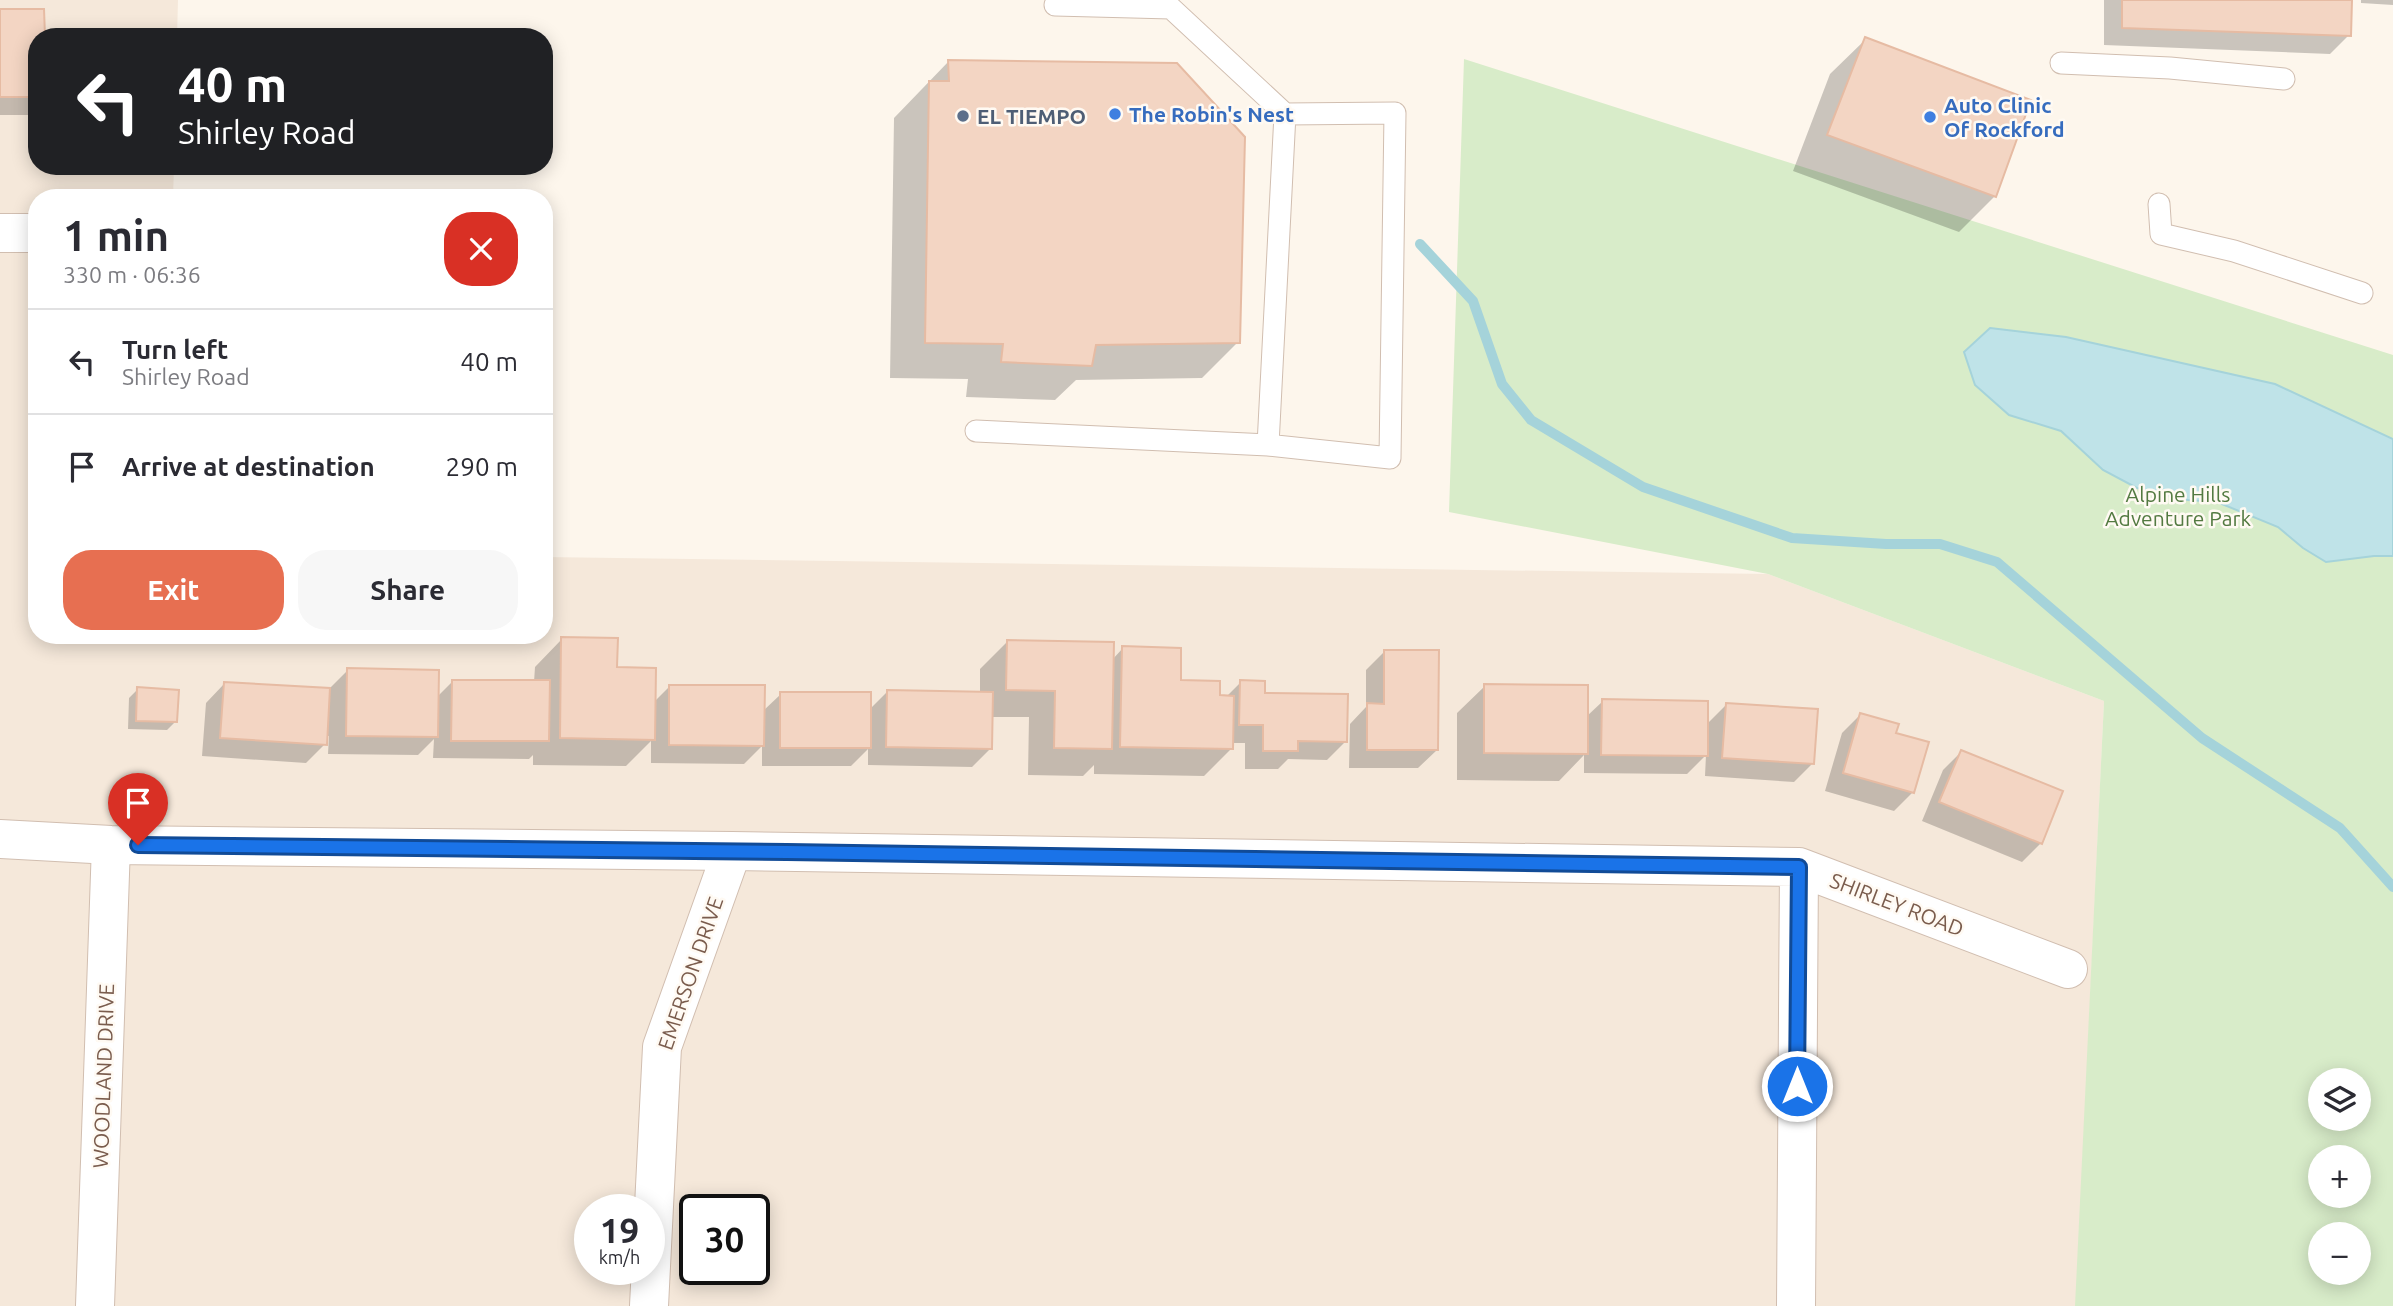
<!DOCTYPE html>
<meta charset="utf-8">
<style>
body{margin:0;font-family:Ubuntu,sans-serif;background:#f7f7f7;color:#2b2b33;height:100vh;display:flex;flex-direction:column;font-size:26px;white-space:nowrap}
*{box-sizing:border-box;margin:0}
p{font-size:23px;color:#7c7c81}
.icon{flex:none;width:38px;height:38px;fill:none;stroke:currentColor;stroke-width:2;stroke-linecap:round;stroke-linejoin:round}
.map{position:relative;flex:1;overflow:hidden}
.drawer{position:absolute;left:28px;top:189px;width:525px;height:455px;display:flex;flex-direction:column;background:#fff;border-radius:28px;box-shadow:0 4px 18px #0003}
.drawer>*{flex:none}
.guide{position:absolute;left:28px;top:28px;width:525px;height:147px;border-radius:28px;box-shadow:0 4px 18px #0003;background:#202124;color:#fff;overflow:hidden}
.fabs{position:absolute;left:2308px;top:1068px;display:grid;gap:14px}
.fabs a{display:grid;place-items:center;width:63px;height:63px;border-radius:50%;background:#fff;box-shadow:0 4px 18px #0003;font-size:35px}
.speed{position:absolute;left:574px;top:1194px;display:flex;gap:14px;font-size:35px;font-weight:700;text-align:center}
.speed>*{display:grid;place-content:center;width:91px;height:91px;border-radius:50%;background:#fff;box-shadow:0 4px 18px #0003;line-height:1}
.speed small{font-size:18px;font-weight:400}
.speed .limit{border:4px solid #111;border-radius:10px;background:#fff;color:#111}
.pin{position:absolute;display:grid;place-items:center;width:60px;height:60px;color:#fff;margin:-72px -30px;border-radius:50% 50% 50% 0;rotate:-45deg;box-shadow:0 0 7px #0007}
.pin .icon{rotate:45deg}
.me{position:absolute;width:77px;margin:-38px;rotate:0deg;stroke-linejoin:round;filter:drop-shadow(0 0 5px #0008)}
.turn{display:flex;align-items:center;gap:24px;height:147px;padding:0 35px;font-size:32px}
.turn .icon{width:91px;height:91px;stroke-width:2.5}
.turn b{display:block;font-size:49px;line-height:60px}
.round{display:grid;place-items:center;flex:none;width:74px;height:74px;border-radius:28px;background:#f7f7f7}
.headline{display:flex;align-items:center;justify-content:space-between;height:119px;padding:0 35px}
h1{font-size:42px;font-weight:600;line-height:52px}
.button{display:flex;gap:14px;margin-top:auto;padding:14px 35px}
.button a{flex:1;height:80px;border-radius:28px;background:#e76f51;color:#fff;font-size:28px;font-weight:600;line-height:80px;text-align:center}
.button a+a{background:#f7f7f7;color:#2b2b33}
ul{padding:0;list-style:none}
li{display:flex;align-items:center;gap:21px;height:105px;padding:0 35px;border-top:2px solid #e1e1e2}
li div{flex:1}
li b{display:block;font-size:26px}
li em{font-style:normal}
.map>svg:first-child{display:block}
.residential{fill:#f5e8da;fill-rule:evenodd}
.green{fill:#d8ecc9;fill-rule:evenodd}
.water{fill:#bfe3e8;stroke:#a5d3da;stroke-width:2}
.shadow{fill:#0003}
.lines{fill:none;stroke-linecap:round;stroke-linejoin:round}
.stream{stroke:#a5d3da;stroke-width:10}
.building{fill:#f3d5c3;stroke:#e6bba3;stroke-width:2}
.service-casing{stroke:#d1beb0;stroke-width:23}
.minor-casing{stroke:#d1beb0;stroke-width:40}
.service{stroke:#fff;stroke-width:21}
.minor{stroke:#fff;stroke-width:38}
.route-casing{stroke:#114b97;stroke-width:18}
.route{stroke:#1a73e8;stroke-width:12}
.shop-dot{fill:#3f7fe0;stroke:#fffaf3;stroke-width:2.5}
.service-dot{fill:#5c6f8a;stroke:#fffaf3;stroke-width:2.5}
.labels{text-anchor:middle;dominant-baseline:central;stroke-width:5;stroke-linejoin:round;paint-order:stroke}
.shop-label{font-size:21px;font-weight:bold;fill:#366cbe;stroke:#fffaf3;text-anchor:start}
.service-label{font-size:21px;font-weight:bold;fill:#4e5e75;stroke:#fffaf3;text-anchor:start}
.park-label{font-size:21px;fill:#537a41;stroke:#fffaf3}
.street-label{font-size:21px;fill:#7a5c4d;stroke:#fffaf3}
</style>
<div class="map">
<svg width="2393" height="1306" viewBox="0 0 2393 1306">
<rect width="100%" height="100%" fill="#fdf6ec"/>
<!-- residential -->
<path class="residential" d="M0,0H178L177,37H37V166H174L173,198H37V635H544V557L1768,574L2104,701L2076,1306H0ZM590,1209H649V1269H590ZM695,1209H754V1269H695Z"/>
<!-- green -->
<path class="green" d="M1464,59L2393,355V1306H2075L2104,701L1768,574L1449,512ZM2320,1080H2359V1118H2320ZM2320,1157H2359V1195H2320ZM2320,1234H2359V1272H2320Z"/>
<!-- water -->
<path class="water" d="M1990,328L2066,337L2275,384L2393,439V556H2374L2326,562L2303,548L2278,527L2217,502L2188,500L2137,488L2103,470L2061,431L2009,415L1975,385L1964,352Z"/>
<!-- shadow -->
<path class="shadow" d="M2104,0H2350L2349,35L2330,54L2104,45Z
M2361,0H2393V5L2361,3Z
M0,11L37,37V115H0Z
M1866,39L1995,196L1959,232L1793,171L1830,74Z
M949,61L1238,342L1202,378L1076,380L1055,400L966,397L968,379L890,378L894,118Z
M562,639L616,669L654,702L670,686L763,711L781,694L869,710L887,692L980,694V669L1008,641L1112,660L1123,648L1179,681L1218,697H1226L1241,682L1346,741L1327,760L1288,759L1278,769H1245V743H1232V748L1204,776L1094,774V765L1083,776L1028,775L1029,717H991L990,749L972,767L868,765V749L851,766H762V746L744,764L651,763V741L626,766L533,765V755L529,759L433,758L434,739L418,755L328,754L329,736H326L325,744L306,763L202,756L206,703L224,684L329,689L348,670L437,697L453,681L534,682L535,667Z
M1385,651L1437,750L1418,768H1349L1350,724L1366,707V670Z
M1485,686L1586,717L1603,701L1706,725L1727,704L1813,763L1794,782L1705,776L1706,755L1687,774L1584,773V755L1559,781L1457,780V713Z
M138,689L176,721L167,730L128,729L129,698Z
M1860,715L1894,734L1913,792L1894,811L1825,791L1842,733Z
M1961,752L2041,843L2022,862L1922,821L1943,770Z"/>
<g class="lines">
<!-- stream -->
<path class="stream" d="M1420,244L1473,301L1502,384L1531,420L1643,487L1792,538L1886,544H1940L1997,562L2202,738L2340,828L2393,887"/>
</g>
<!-- building -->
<path class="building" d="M2122,0H2352L2351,36L2122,28Z
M0,9H44L45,36L90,37H37V97H0Z
M1865,37L2031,100L1996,197L1827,135Z
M948,60L1177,63L1245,137L1240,343L1096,345L1092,366L1001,362L1003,344L925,343L929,81H949Z
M561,637L618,638L617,667L656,668L655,740L560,738Z
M1007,640L1114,642L1112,749L1054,748L1055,691L1006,690Z
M1122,646L1181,648V680L1220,681V695L1234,696L1233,749L1120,747Z
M1384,650H1439L1438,750H1367V703L1384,704Z
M347,668L439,670L438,737L346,736Z
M452,680H550L549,741H451Z
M1240,680L1265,681V693L1348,694L1347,742L1298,741V751H1263V725H1239Z
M224,682L330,688L327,745L220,738Z
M1484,684L1588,685V754L1484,753Z
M669,685H765L764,746L669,745Z
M137,687L179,690L177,722L136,721Z
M887,690L993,692L992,749L886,747Z
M780,692H871V748H780Z
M1602,699L1708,701V756L1601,755Z
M1726,703L1818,709L1814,764L1722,758Z
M1860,713L1899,724L1896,733L1929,742L1914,793L1843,773Z
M1961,750L2063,791L2042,844L1939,802Z"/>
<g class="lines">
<defs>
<path id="service" d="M1055,5L1171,8L1285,114L1268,445L1390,458L1395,113L1285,114
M2061,63L2170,68L2284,79
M2159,204L2161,234L2234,251L2362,293
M976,431L1268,445"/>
<path id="minor" d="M0,233H37
M0,839L111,845L732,851L1799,867L2068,969
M95,1306L111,845
M649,1306L662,1047L732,851
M1796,1306L1799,867"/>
</defs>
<!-- service casing -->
<use href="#service" class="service-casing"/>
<!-- minor casing -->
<use href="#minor" class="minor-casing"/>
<!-- service -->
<use href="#service" class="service"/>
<!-- minor -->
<use href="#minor" class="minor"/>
</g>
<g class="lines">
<defs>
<path id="route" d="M138,845L787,852L1799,867L1797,1086"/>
</defs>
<!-- route casing -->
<use href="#route" class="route-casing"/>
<!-- route -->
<use href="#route" class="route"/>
</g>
<!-- markers -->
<g class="shop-dot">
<circle cx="1115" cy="114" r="7"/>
<circle cx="1930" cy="117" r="7"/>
</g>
<circle class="service-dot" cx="963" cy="116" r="7"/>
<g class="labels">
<!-- shop labels -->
<g class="shop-label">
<text x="1944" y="105">Auto Clinic<tspan x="1944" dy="24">Of Rockford</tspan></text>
<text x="1129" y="114">The Robin's Nest</text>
</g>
<!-- service labels -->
<g class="service-label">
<text x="977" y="116">EL TIEMPO</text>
</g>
<!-- park labels -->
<g class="park-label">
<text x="2178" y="494">Alpine Hills<tspan x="2178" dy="24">Adventure Park</tspan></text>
</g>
<!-- street labels -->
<g class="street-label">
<text transform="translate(1897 904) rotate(21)">SHIRLEY ROAD</text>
<text transform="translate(690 973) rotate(-71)">EMERSON DRIVE</text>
<text transform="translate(103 1076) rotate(-88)">WOODLAND DRIVE</text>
</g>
</g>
</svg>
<div class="fabs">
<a><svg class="icon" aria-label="layers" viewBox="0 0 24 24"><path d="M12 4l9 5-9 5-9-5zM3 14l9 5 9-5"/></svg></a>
<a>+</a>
<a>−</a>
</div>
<div class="speed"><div>19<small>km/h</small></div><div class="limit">30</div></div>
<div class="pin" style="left:138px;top:845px;background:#d93025"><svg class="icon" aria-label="arrive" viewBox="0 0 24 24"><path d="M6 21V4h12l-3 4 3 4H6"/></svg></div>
<svg class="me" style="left:1797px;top:1086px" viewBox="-20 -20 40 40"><circle r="17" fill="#1a73e8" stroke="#fff" stroke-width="3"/><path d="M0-11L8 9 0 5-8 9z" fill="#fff"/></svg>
<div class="guide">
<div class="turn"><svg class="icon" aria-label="left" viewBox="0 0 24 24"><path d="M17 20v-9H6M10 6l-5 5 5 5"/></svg><div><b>40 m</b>Shirley Road</div></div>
</div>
<section class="drawer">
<div class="headline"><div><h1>1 min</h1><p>330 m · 06:36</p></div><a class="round" style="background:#d93025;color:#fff"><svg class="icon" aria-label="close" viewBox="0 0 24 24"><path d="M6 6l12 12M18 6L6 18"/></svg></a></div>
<ul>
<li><svg class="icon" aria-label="left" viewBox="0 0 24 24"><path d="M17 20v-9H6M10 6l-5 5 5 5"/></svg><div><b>Turn left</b><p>Shirley Road</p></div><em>40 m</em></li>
<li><svg class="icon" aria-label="arrive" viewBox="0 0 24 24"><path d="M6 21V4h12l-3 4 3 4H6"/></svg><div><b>Arrive at destination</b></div><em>290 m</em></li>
</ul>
<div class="button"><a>Exit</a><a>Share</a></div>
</section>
</div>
